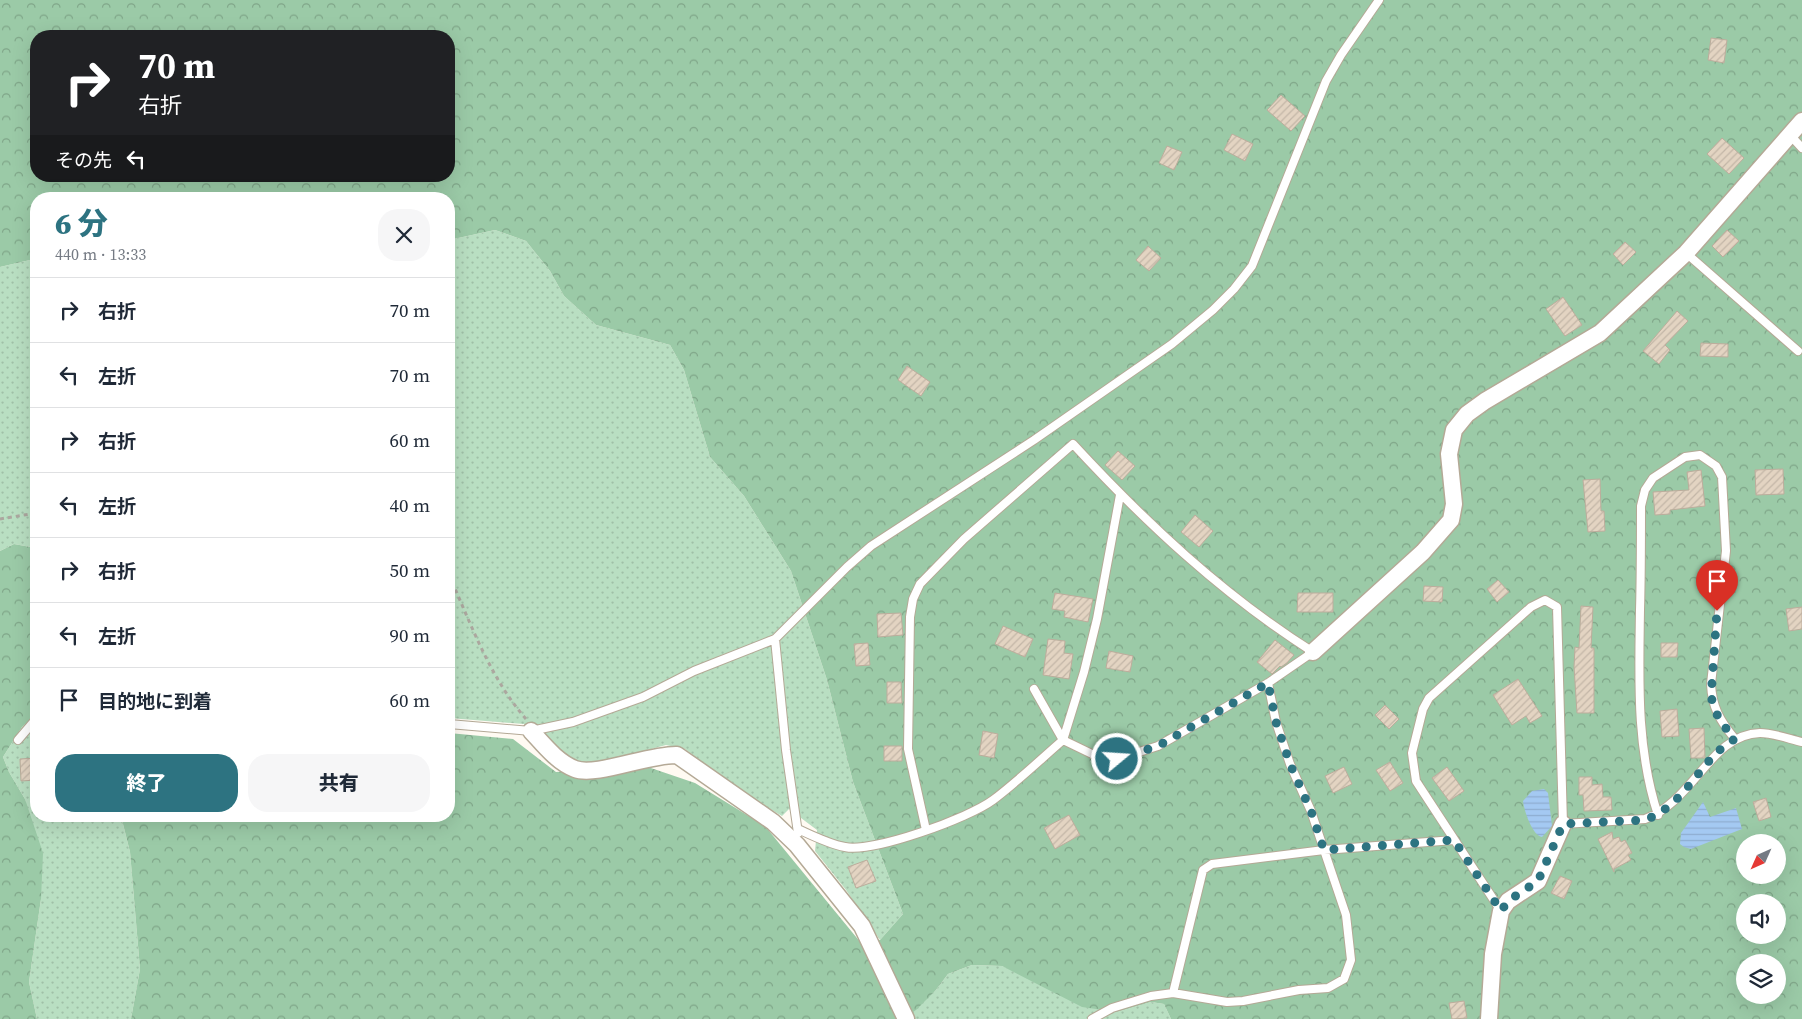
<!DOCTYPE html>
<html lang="ja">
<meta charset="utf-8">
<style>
body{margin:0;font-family:"Source Serif 4","Noto Sans JP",serif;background:#f6f6f7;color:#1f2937;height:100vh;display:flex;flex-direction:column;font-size:19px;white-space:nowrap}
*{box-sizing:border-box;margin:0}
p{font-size:16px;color:#747a83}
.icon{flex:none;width:28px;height:28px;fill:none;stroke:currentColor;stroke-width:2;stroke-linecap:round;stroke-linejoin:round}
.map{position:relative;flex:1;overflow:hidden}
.sheet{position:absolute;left:30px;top:192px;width:425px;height:630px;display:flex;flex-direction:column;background:#fff;border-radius:20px;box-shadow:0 5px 20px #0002}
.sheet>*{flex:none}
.guide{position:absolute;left:30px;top:30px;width:425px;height:152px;border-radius:20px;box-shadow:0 5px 20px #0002;background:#202124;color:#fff;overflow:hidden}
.needle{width:32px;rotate:225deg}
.buttons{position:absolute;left:1736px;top:834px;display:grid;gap:10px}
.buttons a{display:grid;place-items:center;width:50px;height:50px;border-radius:50%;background:#fff;box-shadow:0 5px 20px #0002;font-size:25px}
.pin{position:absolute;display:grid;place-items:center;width:42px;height:42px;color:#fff;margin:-51px -21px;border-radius:50% 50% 50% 0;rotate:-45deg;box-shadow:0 0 5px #0007}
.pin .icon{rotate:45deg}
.me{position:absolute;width:55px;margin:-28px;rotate:72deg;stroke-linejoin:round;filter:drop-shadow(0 0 4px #0008)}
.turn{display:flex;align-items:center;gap:18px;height:105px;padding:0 25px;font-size:22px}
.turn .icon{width:65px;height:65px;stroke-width:2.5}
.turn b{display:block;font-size:35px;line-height:42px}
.then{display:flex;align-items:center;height:48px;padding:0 25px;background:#0003;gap:10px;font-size:19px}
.round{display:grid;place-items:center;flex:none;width:52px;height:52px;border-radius:20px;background:#f6f6f7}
.head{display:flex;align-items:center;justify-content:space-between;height:85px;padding:0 25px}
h1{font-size:30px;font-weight:800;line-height:38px;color:#2d7381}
.button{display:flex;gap:10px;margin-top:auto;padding:10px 25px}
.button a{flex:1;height:58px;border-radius:20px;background:#2d7381;color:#fff;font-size:20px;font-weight:800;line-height:58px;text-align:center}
.button a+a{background:#f6f6f7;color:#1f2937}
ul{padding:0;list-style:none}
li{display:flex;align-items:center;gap:15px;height:65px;padding:0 25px;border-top:1px solid #e0e1e3}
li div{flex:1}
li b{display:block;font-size:19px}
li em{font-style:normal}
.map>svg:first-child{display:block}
.grass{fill:url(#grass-dots)}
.forest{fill:url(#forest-crowns);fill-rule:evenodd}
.water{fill:url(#water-rules)}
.building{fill:url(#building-hatch);stroke:#bcad9c}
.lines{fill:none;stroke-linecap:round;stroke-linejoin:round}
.lane-casing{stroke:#b4a996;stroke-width:10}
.street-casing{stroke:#b4a996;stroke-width:19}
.path{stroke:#aca79f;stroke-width:3;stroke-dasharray:4 4;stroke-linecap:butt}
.lane{stroke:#fff;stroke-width:8}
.street{stroke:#fff;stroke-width:16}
.route{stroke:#2d7381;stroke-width:9;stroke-dasharray:0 16.2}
</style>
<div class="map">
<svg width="1802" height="1019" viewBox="0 0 1802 1019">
<defs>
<pattern id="grass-dots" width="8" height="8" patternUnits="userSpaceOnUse" patternTransform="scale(1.25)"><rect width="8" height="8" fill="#b9dfc2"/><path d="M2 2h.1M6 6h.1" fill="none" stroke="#a0c0a7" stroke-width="1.8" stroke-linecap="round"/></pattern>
<pattern id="forest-crowns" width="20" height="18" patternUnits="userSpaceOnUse" patternTransform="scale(1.25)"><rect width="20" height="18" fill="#9bcaa7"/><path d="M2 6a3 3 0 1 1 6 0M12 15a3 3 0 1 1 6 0" fill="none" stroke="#7fa588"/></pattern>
<pattern id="water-rules" width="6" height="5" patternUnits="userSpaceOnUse" patternTransform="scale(1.25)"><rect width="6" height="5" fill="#a4c9f2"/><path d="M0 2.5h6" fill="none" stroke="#8eadd0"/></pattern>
<pattern id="building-hatch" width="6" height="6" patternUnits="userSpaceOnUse" patternTransform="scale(1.25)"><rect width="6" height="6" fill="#e3d4c2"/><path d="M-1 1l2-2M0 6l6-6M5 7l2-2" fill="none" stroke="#c3b6a7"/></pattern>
</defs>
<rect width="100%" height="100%" fill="#fffaf2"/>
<!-- grass -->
<path class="grass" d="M495,230L526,241L550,271L564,296L596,325L670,345L684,370L710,457L744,496L791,571L827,680L853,782L903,914L880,940L846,890L815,851L817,830L789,809L782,816L739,791L685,749L666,745L596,764L576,763L565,757L536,725L449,718V240Z
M30,260L36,267V548L14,544L0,551V267Z
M36,715V816H121L130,852L140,969L131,1019H37L29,982L41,899L25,799L9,772L3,757L22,727Z
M972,965L1002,966L1117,1012L1151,1002L1164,1004L1171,1019H903L936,990L948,974Z"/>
<!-- forest -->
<path class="forest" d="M0,0H1802V1019H1171L1164,1004L1151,1002L1117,1012L1082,1007L1002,966L972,965L948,974L936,990L916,1010L903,1019H131L140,969L130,852L121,816H449V733L513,739L556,772L645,766L695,783L765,826L861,943L880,940L903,914L853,782L827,680L791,571L744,496L710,457L684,370L670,345L596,325L564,296L550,271L526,241L495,230L449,240V199H36V267L30,260L0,267ZM36,36H449V176H36ZM1745,842H1778V875H1745ZM1745,902H1778V935H1745ZM1745,962H1778V995H1745Z
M14,544L36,548V715L22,727L3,757L9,772L25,799L43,853L41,899L29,982L37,1019H0V551Z"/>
<!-- water -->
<path class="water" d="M1544,789L1548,793L1552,826L1542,837C1532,835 1524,810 1523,801L1532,791Z
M1703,802L1710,817L1736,808L1742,829L1691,849L1684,847L1680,844L1681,833Z"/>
<!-- building -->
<path class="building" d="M1711,38L1727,40L1724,63L1708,60Z
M1281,95L1305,116L1291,131L1267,110Z
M1232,134L1253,144L1245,161L1224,150Z
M1722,138L1744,158L1729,174L1707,154Z
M1167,146L1182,152L1174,170L1159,163Z
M1727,230L1739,241L1723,257L1712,246Z
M1625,242L1636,252L1623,265L1613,254Z
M1148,246L1161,258L1149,271L1136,260Z
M1563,297L1582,325L1565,336L1546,309Z
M1677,311L1688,321L1665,345L1670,350L1659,364L1643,351Z
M1701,343L1728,344V357L1700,356Z
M907,366L930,382L921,396L898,380Z
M1118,451L1135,466L1122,480L1105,465Z
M1783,469L1784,494L1756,495L1755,470Z
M1701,470L1705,506L1670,510V514L1655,515L1653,492L1689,490L1687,472Z
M1600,479L1601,511H1604L1605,531L1588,532L1583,480Z
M1195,515L1213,531L1199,547L1181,532Z
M1498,580L1509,592L1497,602L1487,589Z
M1424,586L1443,587L1442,602L1423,601Z
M1055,593L1093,599L1088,622L1064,617L1065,611L1052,609Z
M1298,593H1333V612H1297Z
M1581,606L1593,607L1591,648H1594V713H1577L1574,667L1575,647L1579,648Z
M1802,607V629L1789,631L1786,609Z
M901,613L903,635L878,637L877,614Z
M1003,626L1033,639L1025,657L995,644Z
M1048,639L1065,641L1064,653L1073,654L1069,679L1043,675Z
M1275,640L1294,655L1287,663L1281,667L1280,666L1272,674L1257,662Z
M868,643L870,665L856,666L854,644Z
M1661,643H1678L1677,657H1661Z
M1109,651L1133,656L1130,672L1106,668Z
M1518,679L1542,716L1530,723L1526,716L1512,725L1493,695Z
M887,682H901L902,703H887Z
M1385,705L1399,719L1389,729L1375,715Z
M1677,709L1679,736L1662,737L1660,711Z
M1704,728L1705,758H1691L1689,729Z
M983,731L998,734L994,758L979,755Z
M884,746H902V761H884Z
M36,758V780L21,781L20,759Z
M1390,762L1403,783L1390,791L1376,770Z
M1344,767L1352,784L1333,793L1325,776Z
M1447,767L1464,791L1449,801L1432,778Z
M1579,777H1592V785L1602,784L1603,797H1611L1612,810L1584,811L1583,795H1579Z
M1766,798L1771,817L1759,821L1753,802Z
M1069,815L1080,835L1055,849L1044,828Z
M1612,832L1613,839L1619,837L1621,842L1625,840L1632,853L1628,855L1631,860L1614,869V872L1598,839Z
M867,860L876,881L856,888L848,867Z
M1560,876L1572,881L1564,899L1551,893Z
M1464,1001L1467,1018L1452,1019L1449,1003Z"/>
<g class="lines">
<defs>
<path id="lane" d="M1790,135L1802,148
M1686,253L1798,351
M775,639L786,750L798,833
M1268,683L1276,722L1290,764L1311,811L1324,850L1454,840
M1034,689L1063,740
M449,724L531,731L573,722L643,697L694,671L775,639L847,567L871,546L1034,440L1172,344L1213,310L1234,289L1252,266L1326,81L1341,55L1379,0
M18,740L36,719
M1063,740L1084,672L1097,619L1120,495
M1658,815C1636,748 1639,679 1640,610C1641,575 1641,541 1641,506L1645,490L1653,478L1685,457L1700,455L1716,466L1722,477L1726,551L1711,684C1712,707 1720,721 1735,739
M798,829C813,836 829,844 845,847C873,853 969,818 993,800C1017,782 1040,760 1063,740L1092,754L1117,759L1158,746L1268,683L1313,652C1223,595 1145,522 1073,444L964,539L920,584L913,599L910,617L908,749L926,830
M1501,911L1416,781L1412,753L1423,709L1429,698L1531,607L1545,600L1557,607L1563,824L1645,819C1694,801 1711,734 1760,733C1773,733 1789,739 1802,742
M1092,1019L1112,1008L1151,996L1173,993L1227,1002L1243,1001L1299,990L1328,988L1344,979L1351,960L1346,915L1324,850L1212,864L1203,870L1173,993"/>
<path id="street" d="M1313,652L1423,552L1451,520L1454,504L1449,454L1454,430L1467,414L1485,401L1600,333L1686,253L1802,121
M531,731C544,745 557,762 575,769C596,777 649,754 677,755L773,822L797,845L862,926L906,1019
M1489,1019L1493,954L1501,911L1508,901L1538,881L1563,824"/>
</defs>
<!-- lane casing -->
<use href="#lane" class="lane-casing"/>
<!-- street casing -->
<use href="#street" class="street-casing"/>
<!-- path -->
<path class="path" d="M33,319L36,327
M0,519L36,513
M449,575C471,624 490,678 526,719"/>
<!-- lane -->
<use href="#lane" class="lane"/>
<!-- street -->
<use href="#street" class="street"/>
</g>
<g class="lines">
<!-- route -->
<path class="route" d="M1117,759L1158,746L1268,683L1276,722L1290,764L1311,811L1324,850L1454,840L1501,911L1508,901L1538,881L1563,824L1645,820C1689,803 1699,759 1735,739L1719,720L1711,697L1717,611"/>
</g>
</svg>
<div class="buttons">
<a><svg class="needle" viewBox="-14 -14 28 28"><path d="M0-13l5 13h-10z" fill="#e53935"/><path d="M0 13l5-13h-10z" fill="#747a83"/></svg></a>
<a><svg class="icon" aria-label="sound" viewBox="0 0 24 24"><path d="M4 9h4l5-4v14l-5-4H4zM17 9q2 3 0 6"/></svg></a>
<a><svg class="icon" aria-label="layers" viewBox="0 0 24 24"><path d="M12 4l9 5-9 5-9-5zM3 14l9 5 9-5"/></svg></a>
</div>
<div class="pin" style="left:1717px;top:611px;background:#d93025"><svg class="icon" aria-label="arrive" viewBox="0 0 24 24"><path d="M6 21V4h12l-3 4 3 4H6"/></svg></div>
<svg class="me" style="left:1117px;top:759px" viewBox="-20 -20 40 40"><circle r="17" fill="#2d7381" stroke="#fff" stroke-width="3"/><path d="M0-11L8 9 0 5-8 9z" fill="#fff"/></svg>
<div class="guide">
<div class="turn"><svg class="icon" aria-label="right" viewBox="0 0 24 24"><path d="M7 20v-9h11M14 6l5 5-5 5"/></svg><div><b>70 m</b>右折</div></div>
<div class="then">その先<svg class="icon" aria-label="left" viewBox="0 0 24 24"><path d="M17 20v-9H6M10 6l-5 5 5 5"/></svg></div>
</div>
<section class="sheet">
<div class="head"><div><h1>6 分</h1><p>440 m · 13:33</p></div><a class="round"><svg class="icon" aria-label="close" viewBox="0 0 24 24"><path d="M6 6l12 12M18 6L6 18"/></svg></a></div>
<ul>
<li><svg class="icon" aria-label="right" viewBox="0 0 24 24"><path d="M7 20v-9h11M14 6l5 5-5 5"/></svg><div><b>右折</b></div><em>70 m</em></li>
<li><svg class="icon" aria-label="left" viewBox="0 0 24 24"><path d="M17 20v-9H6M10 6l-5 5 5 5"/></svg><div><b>左折</b></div><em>70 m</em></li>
<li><svg class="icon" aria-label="right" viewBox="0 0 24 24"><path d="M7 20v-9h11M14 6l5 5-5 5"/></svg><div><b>右折</b></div><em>60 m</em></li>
<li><svg class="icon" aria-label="left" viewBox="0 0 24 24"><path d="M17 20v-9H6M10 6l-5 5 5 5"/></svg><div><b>左折</b></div><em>40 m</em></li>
<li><svg class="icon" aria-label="right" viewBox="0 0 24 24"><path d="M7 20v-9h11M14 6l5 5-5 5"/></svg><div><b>右折</b></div><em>50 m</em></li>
<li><svg class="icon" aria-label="left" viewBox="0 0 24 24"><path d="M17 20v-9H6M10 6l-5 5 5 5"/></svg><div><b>左折</b></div><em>90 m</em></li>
<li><svg class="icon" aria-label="arrive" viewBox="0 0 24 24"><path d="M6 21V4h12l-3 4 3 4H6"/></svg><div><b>目的地に到着</b></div><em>60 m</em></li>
</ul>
<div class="button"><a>終了</a><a>共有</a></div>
</section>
</div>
